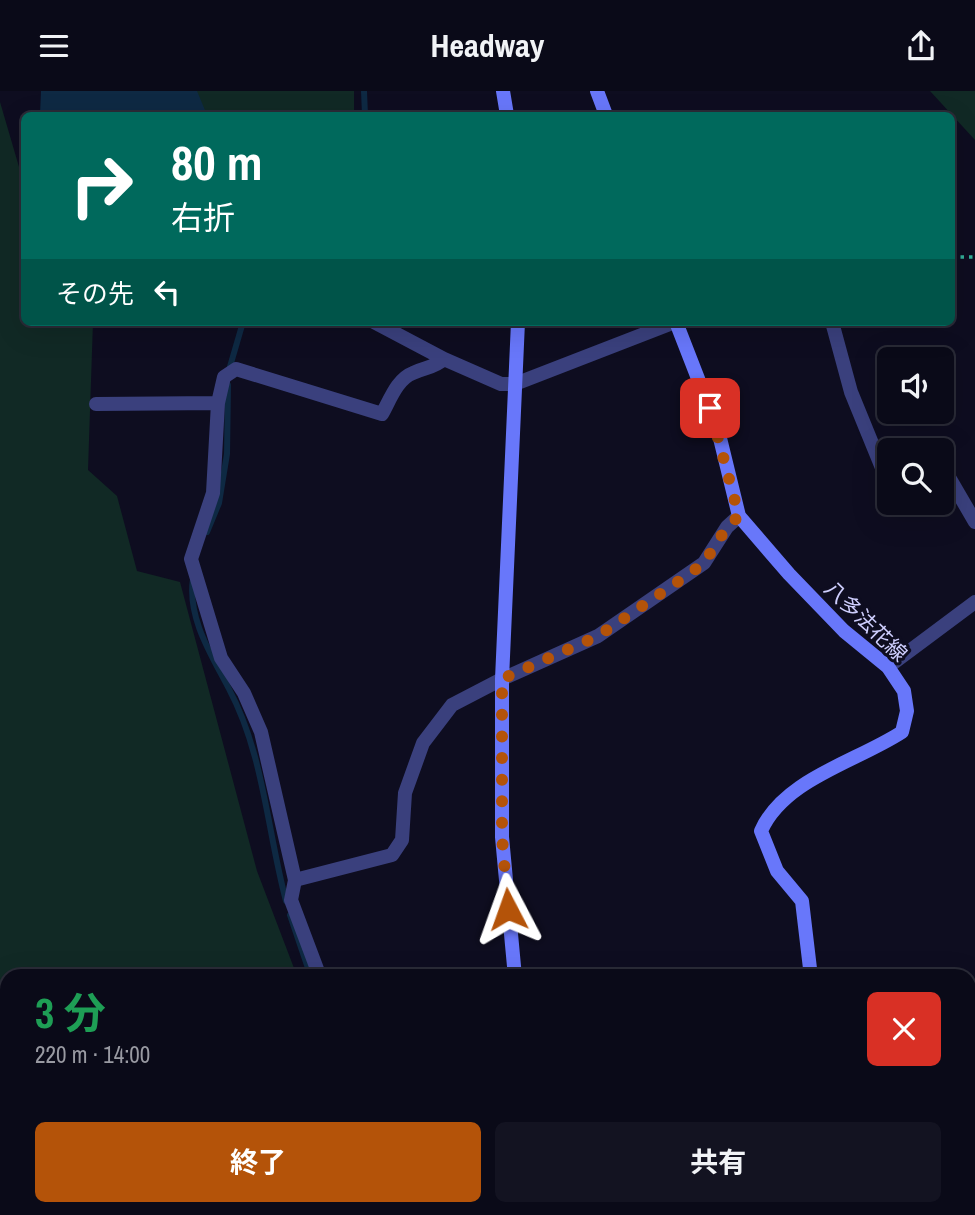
<!DOCTYPE html>
<html lang="ja">
<meta charset="utf-8">
<style>
body{margin:0;font-family:"Archivo Narrow","Noto Sans JP",sans-serif;background:#131321;color:#f1f3f6;height:100vh;display:flex;flex-direction:column;font-size:26px;white-space:nowrap}
*{box-sizing:border-box;margin:0}
p{font-size:23px;color:#999aa2}
.icon{flex:none;width:38px;height:38px;fill:none;stroke:currentColor;stroke-width:2;stroke-linecap:round;stroke-linejoin:round}
.map{position:relative;flex:1;overflow:hidden}
.sheet{position:absolute;left:0px;top:878px;width:976px;height:247px;display:flex;flex-direction:column;background:#0a0a18;border-radius:21px 21px 0 0;box-shadow:0 7px 28px #0002,0 0 0 2px #2a2b37}
.sheet>*{flex:none}
.guide{position:absolute;left:21px;top:21px;width:934px;height:214px;border-radius:10px;box-shadow:0 7px 28px #0002,0 0 0 2px #2a2b37;background:#00695c;color:#fff;overflow:hidden}
.fabs{position:absolute;left:877px;top:256px;display:grid;gap:14px}
.fabs a{display:grid;place-items:center;width:77px;height:77px;border-radius:10px;background:#0a0a18;box-shadow:0 7px 28px #0002,0 0 0 2px #2a2b37;font-size:35px}
.pin{position:absolute;display:grid;place-items:center;width:60px;height:60px;color:#fff;margin:-30px;border-radius:14px;box-shadow:0 4px 10px #0006}
.me{position:absolute;width:77px;margin:-38px;rotate:356deg;stroke-linejoin:round;filter:drop-shadow(0 0 5px #0008)}
.turn{display:flex;align-items:center;gap:24px;height:147px;padding:0 35px;font-size:32px}
.turn .icon{width:91px;height:91px;stroke-width:2.5}
.turn b{display:block;font-size:49px;line-height:60px}
.then{display:flex;align-items:center;height:66px;padding:0 35px;background:#0003;gap:14px;font-size:26px}
.round{display:grid;place-items:center;flex:none;width:74px;height:74px;border-radius:10px;background:#131321}
.headline{display:flex;align-items:center;justify-content:space-between;height:119px;padding:0 35px}
h1{font-size:42px;font-weight:700;line-height:52px;color:#1e9e55}
.button{display:flex;gap:14px;margin-top:auto;padding:14px 35px}
.button a{flex:1;height:80px;border-radius:10px;background:#b45309;color:#fff;font-size:28px;font-weight:700;line-height:80px;text-align:center}
.button a+a{background:#131321;color:#f1f3f6}
header{display:flex;justify-content:space-between;align-items:center;height:91px;padding:0 35px;background:#0a0a18;font-size:32px;font-weight:700}
.map>svg:first-child{display:block}
.green{fill:#112925}
.water{fill:#0e2943}
.lines{fill:none;stroke-linecap:round;stroke-linejoin:round}
.stream{stroke:#0e2943;stroke-width:6}
.path{stroke:#32ad97;stroke-width:3.5;stroke-dasharray:3.5 5;stroke-linecap:butt}
.street{stroke:#3a407d;stroke-width:14}
.secondary{stroke:#6877fa;stroke-width:14}
.route{stroke:#b45309;stroke-width:12;stroke-dasharray:0 21.6}
.labels{text-anchor:middle;dominant-baseline:central;stroke-width:6;stroke-linejoin:round;paint-order:stroke}
.street-label{font-size:21px;fill:#cecefd;stroke:#0e0d20}
</style>
<header><svg class="icon" aria-label="menu" viewBox="0 0 24 24"><path d="M4 6h16M4 12h16M4 18h16"/></svg>Headway<svg class="icon" aria-label="share" viewBox="0 0 24 24"><path d="M12 15V3M7 8l5-5 5 5M5 13v7h14v-7"/></svg></header>
<div class="map">
<svg width="975" height="1124" viewBox="0 0 975 1124">
<rect width="100%" height="100%" fill="#0e0d20"/>
<!-- green -->
<path class="green" d="M184,0H354V24H194Z
M930,0H975V49Z
M0,11L24,93V231H93L88,379L117,405L137,480L180,491L257,780L297,885L7,886V1118H412L416,1124H0Z"/>
<!-- water -->
<path class="water" d="M41,0H197L207,24H40Z"/>
<g class="lines">
<!-- stream -->
<path class="stream" d="M364,0L365,24
M229,279L243,231
M207,441L219,412L227,363L228,294
M193,488C187,527 212,565 229,598C264,664 267,739 286,810
M290,824L311,886
M423,1118L427,1124"/>
<!-- path -->
<path class="path" d="M952,166H975"/>
<!-- street -->
<path class="street" d="M374,231L444,268
M832,231L851,301L889,394
M96,313L218,312
M942,386L950,388L975,431
M888,576L975,511
M295,789L261,641L244,602L221,567L191,468L213,402L218,312L224,286L236,278L382,323C390,309 397,288 413,282C425,276 434,277 444,268L501,293H515L675,231
M320,886L291,809L295,789L392,764L402,749L405,702L423,652L452,614L502,588L598,545L704,472L727,436L739,425
M438,1118L440,1124"/>
<!-- secondary -->
<path class="secondary" d="M503,0L507,24
M597,0L606,24
M676,231L718,339L739,425L789,483L844,540L888,576L904,600L907,620L902,641C856,671 784,688 761,740L777,780L802,810L811,886
M515,886L502,746V588L518,231
M580,1118L582,1124
M868,1124V1118"/>
</g>
<g class="lines">
<!-- route -->
<path class="route" d="M508,818L502,746V588L598,545L685,486L704,472L727,436L739,425L710,317"/>
</g>
<g class="labels">
<!-- street labels -->
<g class="street-label">
<text transform="translate(866 530) rotate(44)">八多法花線</text>
</g>
</g>
</svg>
<div class="fabs">
<a><svg class="icon" aria-label="sound" viewBox="0 0 24 24"><path d="M4 9h4l5-4v14l-5-4H4zM17 9q2 3 0 6"/></svg></a>
<a><svg class="icon" aria-label="search" viewBox="0 0 24 24"><circle cx="10" cy="10" r="6"/><path d="M15 15l6 6"/></svg></a>
</div>
<div class="pin" style="left:710px;top:317px;background:#d93025"><svg class="icon" aria-label="arrive" viewBox="0 0 24 24"><path d="M6 21V4h12l-3 4 3 4H6"/></svg></div>
<svg class="me" style="left:508px;top:818px" viewBox="-20 -20 40 40"><path d="M0-17L14 15 0 8-14 15z" fill="#b45309" stroke="#fff" stroke-width="4"/></svg>
<div class="guide">
<div class="turn"><svg class="icon" aria-label="right" viewBox="0 0 24 24"><path d="M7 20v-9h11M14 6l5 5-5 5"/></svg><div><b>80 m</b>右折</div></div>
<div class="then">その先<svg class="icon" aria-label="left" viewBox="0 0 24 24"><path d="M17 20v-9H6M10 6l-5 5 5 5"/></svg></div>
</div>
<section class="sheet">
<div class="headline"><div><h1>3 分</h1><p>220 m · 14:00</p></div><a class="round" style="background:#d93025;color:#fff"><svg class="icon" aria-label="close" viewBox="0 0 24 24"><path d="M6 6l12 12M18 6L6 18"/></svg></a></div>
<div class="button"><a>終了</a><a>共有</a></div>
</section>
</div>
